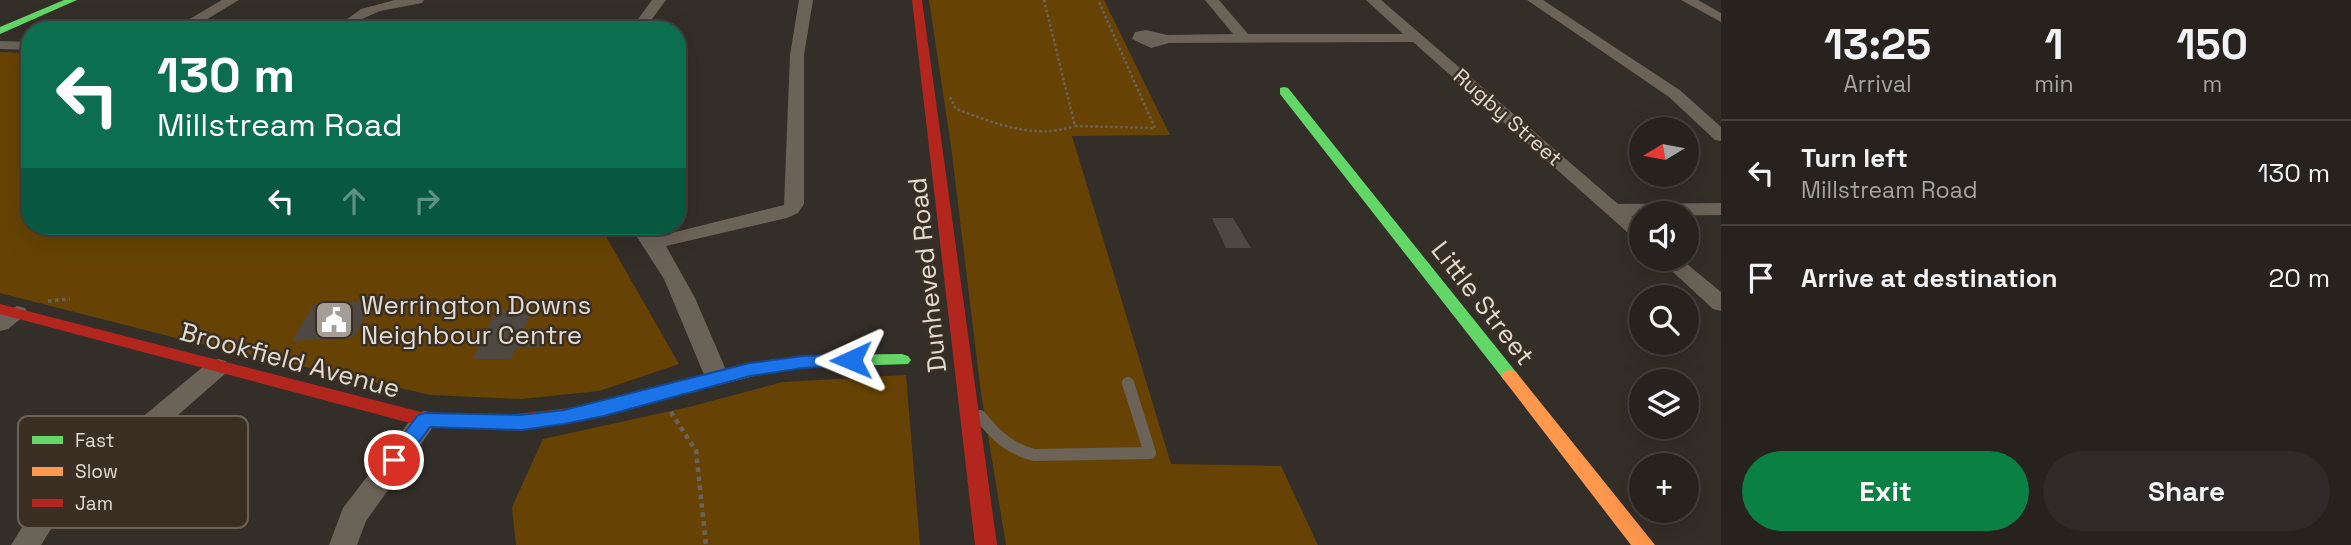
<!DOCTYPE html>
<style>
body{margin:0;font-family:"Space Grotesk",sans-serif;background:#2f2a27;color:#f1f3f6;height:100vh;display:flex;flex-direction:column;font-size:26px;white-space:nowrap}
*{box-sizing:border-box;margin:0}
p{font-size:23px;color:#a4a4a4}
.icon{flex:none;width:38px;height:38px;fill:none;stroke:currentColor;stroke-width:2;stroke-linecap:round;stroke-linejoin:round}
.map{position:relative;flex:1;overflow:hidden}
.drawer{display:flex;flex-direction:column;background:#27221e;width:630px}
.drawer>*{flex:none}
.banner{position:absolute;left:21px;top:21px;width:665px;height:214px;border-radius:28px;box-shadow:0 7px 28px #0002,0 0 0 2px #433f3c;background:#0b6e4f;color:#fff;overflow:hidden}
.needle{width:46px;rotate:260deg}
.fabs{position:absolute;left:1629px;top:117px;display:grid;gap:14px}
.fabs a{display:grid;place-items:center;width:70px;height:70px;border-radius:50%;background:#27221e;box-shadow:0 7px 28px #0002,0 0 0 2px #433f3c;font-size:35px}
.pin{position:absolute;display:grid;place-items:center;width:60px;height:60px;color:#fff;margin:-30px;border:4px solid #fff;border-radius:50%;box-shadow:0 2px 7px #0007}
.me{position:absolute;width:77px;margin:-38px;rotate:269deg;stroke-linejoin:round;filter:drop-shadow(0 0 5px #0008)}
.turn{display:flex;align-items:center;gap:24px;height:147px;padding:0 21px;font-size:32px}
.turn .icon{width:91px;height:91px;stroke-width:2.5}
.turn b{display:block;font-size:49px;line-height:60px}
.lanes{display:flex;align-items:center;height:66px;padding:0 21px;background:#0003;justify-content:center;gap:35px;direction:ltr}
.lanes .off{opacity:.35}
.eta{display:flex;justify-content:space-evenly;align-items:center;height:119px;text-align:center}
.eta b{font-size:42px;font-weight:700;line-height:49px}
.button{display:flex;gap:14px;margin-top:auto;padding:14px 21px}
.button a{flex:1;height:80px;border-radius:42px;background:#0b8043;color:#fff;font-size:28px;font-weight:700;line-height:80px;text-align:center}
.button a+a{background:#2f2a27;color:#f1f3f6}
ul{padding:0;list-style:none}
li{display:flex;align-items:center;gap:21px;height:105px;padding:0 21px;border-top:2px solid #433f3c}
li div{flex:1}
li b{display:block;font-size:26px}
li em{font-style:normal}
main{display:flex;flex:1;min-height:0}
.map>svg:first-child{display:block}
.green{fill:#664305}
.building{fill:#4e4843}
.lines{fill:none;stroke-linecap:round;stroke-linejoin:round}
.path-far2{stroke:#6a635b;stroke-width:2.5;stroke-dasharray:2.5 2.5;stroke-linecap:butt}
.path-far1{stroke:#6a635b;stroke-width:3.5;stroke-dasharray:3.5 3.5;stroke-linecap:butt}
.path{stroke:#6a635b;stroke-width:4.5;stroke-dasharray:4.5 4.5;stroke-linecap:butt}
.lane{stroke:#6b6358;stroke-width:12}
.street{fill:#6b6358;fill-rule:evenodd}
.fast{fill:#63d668;fill-rule:evenodd}
.slow{fill:#ff974d;fill-rule:evenodd}
.jam{fill:#b3261e;fill-rule:evenodd}
.route{fill:#1a73e8;stroke:#114b97;stroke-width:2}
.labels{text-anchor:middle;dominant-baseline:central;stroke-width:5;stroke-linejoin:round;paint-order:stroke}
.far-street-label{font-size:21px;fill:#e1dbd2;stroke:#3a2f22}
.street-label{font-size:26px;fill:#e1dbd2;stroke:#3a2f22}
.poi-label{font-size:26px;fill:#e1dbd2;stroke:#3a2f22;text-anchor:start}
.key{fill:#3a2f22;stroke:#6c6357;stroke-width:2}
.key-label{font-size:19px;fill:#e1dbd2}
</style>
<main>
<div class="map">
<svg width="1721" height="545" viewBox="0 0 1721 545">
<rect width="100%" height="100%" fill="#342e28"/>
<!-- green -->
<path class="green" d="M929,0H1104L1170,135L1072,136L1171,464L1281,466L1318,545H1006L981,393L951,146Z
M0,52L30,53V226H600L679,364L599,391L521,399L431,395L180,339L0,293Z
M906,375L920,545H516L512,507L543,439L689,407L783,382Z"/>
<!-- building -->
<path class="building" d="M1212,218H1233L1251,248H1226Z
M373,301L354,337L292,341L315,303Z
M496,310H532L523,331H545L539,347L516,348L511,359H473Z"/>
<g class="lines">
<!-- path-far2 -->
<path class="path-far2" d="M1044,0L1075,126L1155,128L1098,0
M950,97L956,109C995,123 1033,140 1075,126"/>
<!-- path-far1 -->
<path class="path-far1" d="M48,301L70,299"/>
<!-- path -->
<path class="path" d="M671,412L696,451L706,545"/>
<!-- lane -->
<path class="lane" d="M980,416C995,435 1010,449 1034,455L1150,453L1128,383"/>
<!-- street -->
<path class="street" d="M222,0H239L189,30H171Z
M395,0H424L422,3L380,11L362,19L348,30H332L361,9Z
M652,0H666L644,30H630Z
M799,0H813L804,55V204L798,213L787,218L666,246L695,298L729,377L725,383L717,385L709,383L705,377L664,279L630,226H650L659,236L784,205L790,55Z
M1205,0H1219L1248,34H1403L1366,0H1381L1618,204L1721,203V215L1631,216L1642,224V241L1635,239L1413,42L1169,43L1151,48L1132,39L1135,32L1146,30L1167,35L1233,34Z
M1527,0H1543L1681,91L1721,127V141L1715,140L1669,97Z
M1681,0H1698L1721,13V22Z
M0,41L30,42V50L0,49Z
M1659,259H1681L1721,292V311L1713,309Z
M17,306L25,308L28,313L8,329L0,331V314Z
M218,359L226,361L230,367L226,373L79,502L51,529L41,545H11L31,513L59,486L210,361Z
M425,411L434,413L438,420L366,521L357,545H329L343,508L416,413Z"/>
<!-- fast -->
<path class="fast" d="M64,0H77L0,34V27Z
M1284,87L1288,88L1516,372L1519,376L1516,380H1504L1280,94V88Z
M902,354L908,356L911,360L908,364L819,367L769,372L586,420L579,418L577,413L579,408L586,406L769,360L819,355Z"/>
<!-- slow -->
<path class="slow" d="M1510,370L1516,372L1655,545H1631L1504,380L1501,376L1504,372Z"/>
<!-- jam -->
<path class="jam" d="M912,0H922L997,545H975Z
M0,304L425,413L507,415L586,406L593,408L595,413L593,418L586,420L507,429L425,427L0,314Z"/>
</g>
<!-- route -->
<path class="route" d="M851,354L858,356L860,360L858,365L803,368L750,376L604,416L564,424L521,430L430,427L401,466L394,468L387,466L384,460L418,415L425,413L521,415L564,410L750,363L803,356Z"/>
<!-- icons -->
<defs>
<symbol id="civic-square" viewBox="-11 -11 22 22"><rect x="-9" y="-9" width="18" height="18" rx="4" fill="#a49e96" stroke="#3a2f22"/><path d="M-.6-6.5H3V-4.5H.6V-3L4-1V1h2V6H-6V1h2V-1L-.6-3ZM-1.2 2.5V6h2.4V2.5Z" fill="#fff"/></symbol>
</defs>
<g fill-rule="evenodd">
<use href="#civic-square" x="312" y="298" width="44" height="44"/>
</g>
<g class="labels">
<!-- far-street labels -->
<g class="far-street-label">
<text transform="translate(1508 117) rotate(41)">Rugby Street</text>
</g>
<!-- street labels -->
<g class="street-label">
<text transform="translate(927 275) rotate(-96)">Dunheved Road</text>
<text transform="translate(1483 303) rotate(52)">Little Street</text>
<text transform="translate(290 360) rotate(15)">Brookfield Avenue</text>
</g>
<!-- poi labels -->
<g class="poi-label">
<text x="361" y="305">Werrington Downs<tspan x="361" dy="30">Neighbour Centre</tspan></text>
</g>
</g>
<!-- legend -->
<rect x="18" y="416" width="230" height="112" rx="10" class="key"/>
<rect x="32" y="436" width="31" height="8" fill="#63d668"/>
<rect x="32" y="467" width="31" height="9" fill="#ff974d"/>
<rect x="32" y="499" width="31" height="8" fill="#b3261e"/>
<g class="key-label">
<text x="75" y="447">Fast</text>
<text x="75" y="478">Slow</text>
<text x="75" y="510">Jam</text>
</g>
</svg>
<div class="fabs">
<a><svg class="needle" viewBox="-14 -14 28 28"><path d="M0-13l5 13h-10z" fill="#e53935"/><path d="M0 13l5-13h-10z" fill="#a4a4a4"/></svg></a>
<a><svg class="icon" aria-label="sound" viewBox="0 0 24 24"><path d="M4 9h4l5-4v14l-5-4H4zM17 9q2 3 0 6"/></svg></a>
<a><svg class="icon" aria-label="search" viewBox="0 0 24 24"><circle cx="10" cy="10" r="6"/><path d="M15 15l6 6"/></svg></a>
<a><svg class="icon" aria-label="layers" viewBox="0 0 24 24"><path d="M12 4l9 5-9 5-9-5zM3 14l9 5 9-5"/></svg></a>
<a>+</a>
</div>
<div class="pin" style="left:394px;top:460px;background:#d93025"><svg class="icon" aria-label="arrive" viewBox="0 0 24 24"><path d="M6 21V4h12l-3 4 3 4H6"/></svg></div>
<svg class="me" style="left:851px;top:360px" viewBox="-20 -20 40 40"><path d="M0-17L14 15 0 8-14 15z" fill="#1a73e8" stroke="#fff" stroke-width="4"/></svg>
<div class="banner">
<div class="turn"><svg class="icon" aria-label="left" viewBox="0 0 24 24"><path d="M17 20v-9H6M10 6l-5 5 5 5"/></svg><div><b>130 m</b>Millstream Road</div></div>
<div class="lanes"><svg class="icon" aria-label="left" viewBox="0 0 24 24"><path d="M17 20v-9H6M10 6l-5 5 5 5"/></svg><svg class="icon off" aria-label="ahead" viewBox="0 0 24 24"><path d="M12 20V5M6 11l6-6 6 6"/></svg><svg class="icon off" aria-label="right" viewBox="0 0 24 24"><path d="M7 20v-9h11M14 6l5 5-5 5"/></svg></div>
</div>
</div>
<section class="drawer">
<div class="eta">
<div><b>13:25</b><p>Arrival</p></div>
<div><b>1</b><p>min</p></div>
<div><b>150</b><p>m</p></div>
</div>
<ul>
<li><svg class="icon" aria-label="left" viewBox="0 0 24 24"><path d="M17 20v-9H6M10 6l-5 5 5 5"/></svg><div><b>Turn left</b><p>Millstream Road</p></div><em>130 m</em></li>
<li><svg class="icon" aria-label="arrive" viewBox="0 0 24 24"><path d="M6 21V4h12l-3 4 3 4H6"/></svg><div><b>Arrive at destination</b></div><em>20 m</em></li>
</ul>
<div class="button"><a>Exit</a><a>Share</a></div>
</section>
</main>
